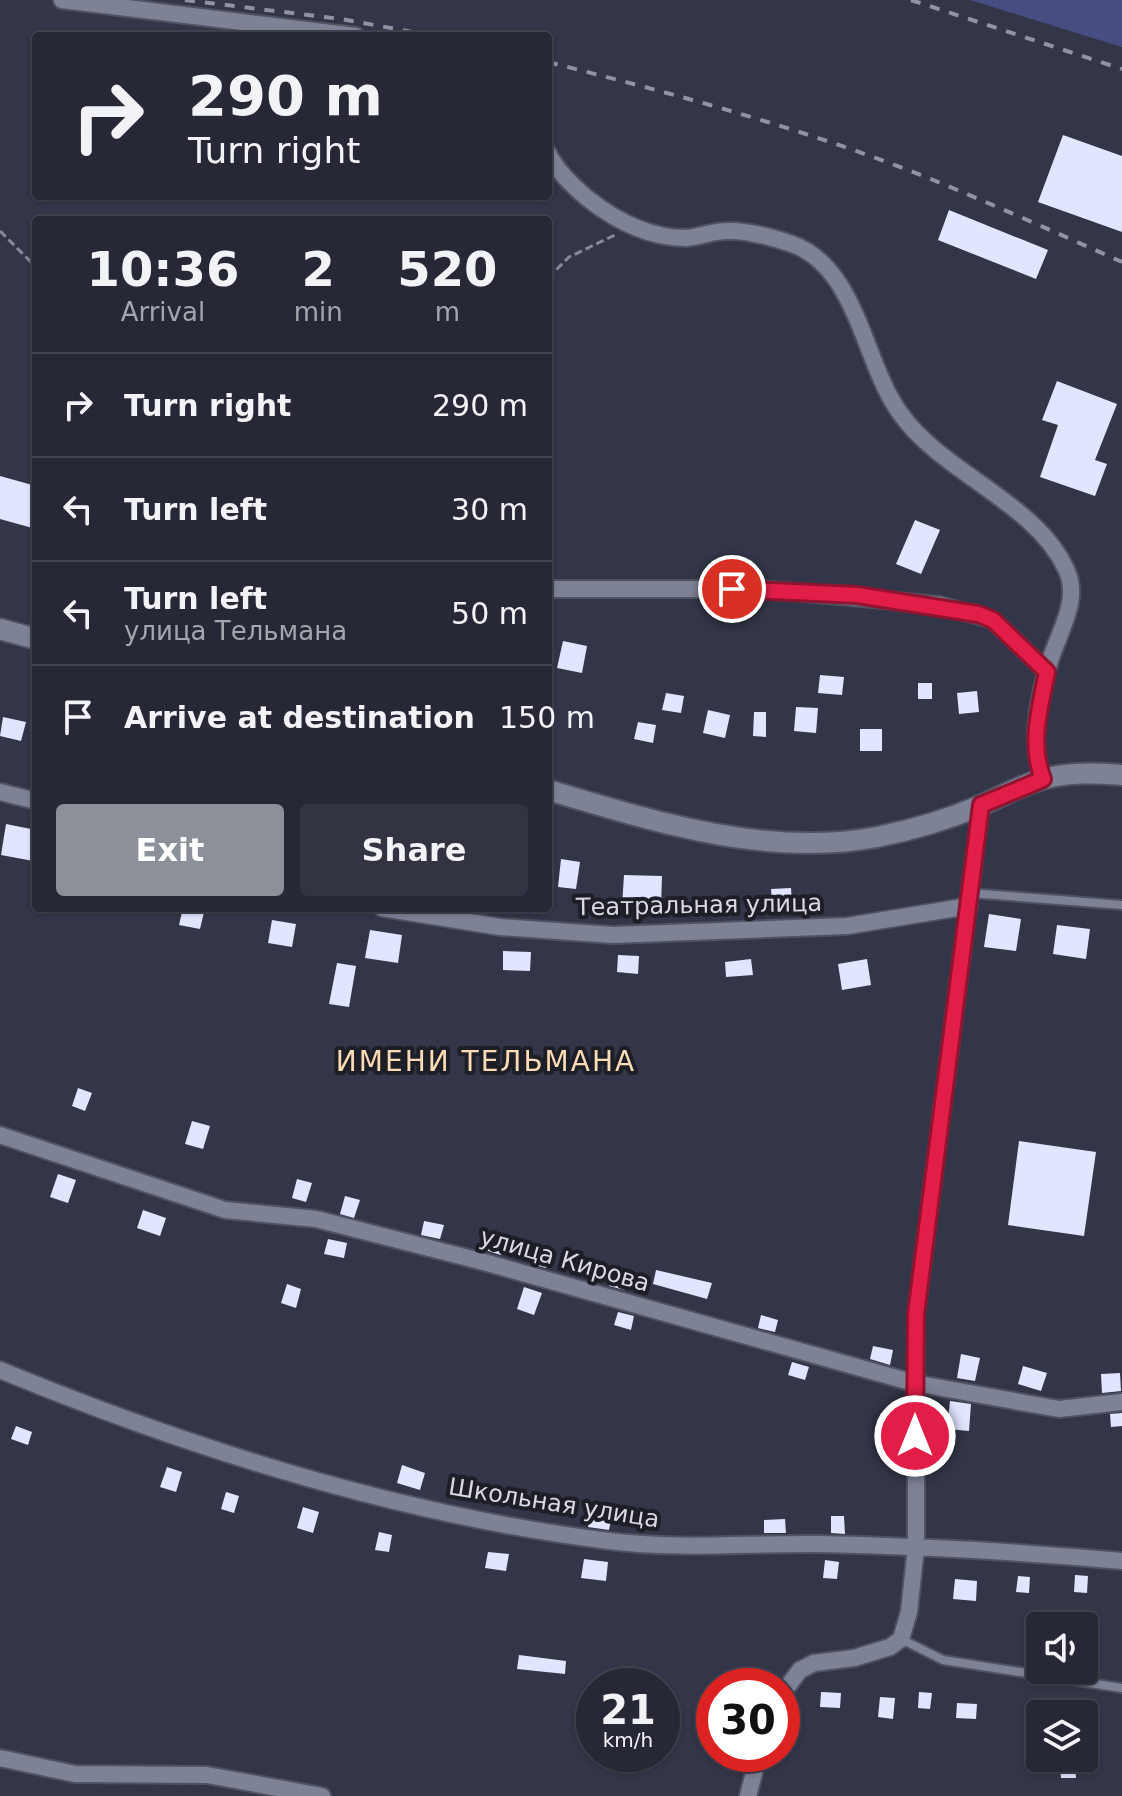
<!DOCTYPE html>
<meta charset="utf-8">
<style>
body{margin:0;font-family:"DejaVu Sans",sans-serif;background:#323442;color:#f1f3f6;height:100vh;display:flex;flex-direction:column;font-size:30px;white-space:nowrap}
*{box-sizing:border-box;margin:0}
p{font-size:26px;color:#a4a6ad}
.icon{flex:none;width:44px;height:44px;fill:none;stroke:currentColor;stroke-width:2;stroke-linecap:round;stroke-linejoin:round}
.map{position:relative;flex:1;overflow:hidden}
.side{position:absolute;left:32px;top:216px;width:520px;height:696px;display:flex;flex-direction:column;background:#262836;border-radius:8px;box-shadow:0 2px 6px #0004,0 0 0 2px #424451}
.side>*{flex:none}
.guide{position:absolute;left:32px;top:32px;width:520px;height:168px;border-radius:8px;box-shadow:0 2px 6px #0004,0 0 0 2px #424451;background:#262836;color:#f1f3f6;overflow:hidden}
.controls{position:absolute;left:1026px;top:1612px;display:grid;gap:16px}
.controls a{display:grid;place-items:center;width:72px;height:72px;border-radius:8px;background:#262836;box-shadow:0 2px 6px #0004,0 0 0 2px #424451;font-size:40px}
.speed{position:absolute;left:576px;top:1668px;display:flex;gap:16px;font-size:40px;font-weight:700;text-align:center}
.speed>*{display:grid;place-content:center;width:104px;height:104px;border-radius:50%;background:#262836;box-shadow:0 2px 6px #0004,0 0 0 2px #424451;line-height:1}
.speed small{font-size:20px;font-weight:400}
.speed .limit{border:12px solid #d22;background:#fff;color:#111}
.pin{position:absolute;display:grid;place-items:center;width:68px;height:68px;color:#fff;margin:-34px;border:4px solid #fff;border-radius:50%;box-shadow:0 2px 8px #0007}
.me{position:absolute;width:88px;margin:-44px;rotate:0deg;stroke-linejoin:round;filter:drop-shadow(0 0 6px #0008)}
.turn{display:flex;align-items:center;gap:28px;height:168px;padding:0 24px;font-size:36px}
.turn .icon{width:104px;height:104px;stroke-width:2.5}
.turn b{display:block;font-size:56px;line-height:68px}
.eta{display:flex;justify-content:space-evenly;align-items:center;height:136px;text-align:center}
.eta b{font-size:48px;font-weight:800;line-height:56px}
.primary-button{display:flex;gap:16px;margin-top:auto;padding:16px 24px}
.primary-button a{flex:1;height:92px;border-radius:8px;background:#8c9099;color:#fff;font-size:32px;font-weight:800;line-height:92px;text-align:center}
.primary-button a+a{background:#323442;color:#f1f3f6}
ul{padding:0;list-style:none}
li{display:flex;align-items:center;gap:24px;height:104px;padding:0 24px;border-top:2px solid #424451}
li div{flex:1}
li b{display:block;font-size:30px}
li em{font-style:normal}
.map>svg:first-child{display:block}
.water{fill:#484d81}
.building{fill:#e1e5fe}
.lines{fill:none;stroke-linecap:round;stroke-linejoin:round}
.service-casing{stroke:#505261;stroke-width:12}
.minor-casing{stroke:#505261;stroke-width:20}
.tertiary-casing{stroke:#505261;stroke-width:24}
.path{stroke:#888a98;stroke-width:3;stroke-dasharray:8 4;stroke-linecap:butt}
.service{stroke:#7e8297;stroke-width:8}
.minor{stroke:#7e8297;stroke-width:16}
.tertiary{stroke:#7e8297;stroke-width:20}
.rail{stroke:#9093a1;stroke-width:4;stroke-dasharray:10 10;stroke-linecap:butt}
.route-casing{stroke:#92132f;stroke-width:20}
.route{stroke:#e11d48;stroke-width:14}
.labels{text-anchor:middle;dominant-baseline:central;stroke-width:8;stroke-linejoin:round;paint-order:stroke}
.street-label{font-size:24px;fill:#d7d9e4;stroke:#1d1e26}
.quarter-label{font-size:28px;letter-spacing:2px;fill:#fcdbb7;stroke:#1d1e26}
</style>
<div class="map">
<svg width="1122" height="1796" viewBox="0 0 1122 1796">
<rect width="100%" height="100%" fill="#333648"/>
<!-- water -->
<path class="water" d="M970,0H1122V47Z"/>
<!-- building -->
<path class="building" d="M1063,135L1122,156V232L1038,202Z
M949,210L1048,250L1036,279L938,240Z
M1057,381L1117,404L1095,460L1107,464L1095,496L1040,477L1058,425L1042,420Z
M0,476L36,486V529L0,519Z
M915,520L940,530L921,574L896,564Z
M563,641L587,646L582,673L557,668Z
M820,675L844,677L842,695L818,693Z
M918,683H932V699H918Z
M977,691L979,712L959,714L957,693Z
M666,693L684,696L681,713L662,710Z
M796,707L818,708L816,733L794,731Z
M708,710L730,715L725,738L703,733Z
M754,712H766V737L753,736Z
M3,717L26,722L21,741L0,736Z
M638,722L656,725L653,743L634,739Z
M860,729H882V751H860Z
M6,824L36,830L33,861L1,855Z
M561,859L580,862L576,889L558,887Z
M624,875L662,876L661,907L622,906Z
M791,888L792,904L772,906L771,889Z
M183,908H205L200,929L179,925Z
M989,914L1021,919L1016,951L984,947Z
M272,920L296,924L292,947L268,943Z
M1057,925L1090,929L1086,959L1053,954Z
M370,930L402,935L398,963L365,958Z
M503,951L531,952L530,971L503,970Z
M618,955L639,956L638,974L617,972Z
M751,959L753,975L726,977L725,962Z
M867,959L871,985L842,990L838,964Z
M337,963L356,966L349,1007L329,1004Z
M78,1088L92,1093L85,1111L72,1106Z
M192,1121L210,1126L203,1149L185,1144Z
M1019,1141L1096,1152L1084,1236L1008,1225Z
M58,1174L76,1180L68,1203L50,1197Z
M297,1179L312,1183L306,1202L292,1198Z
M345,1196L360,1200L354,1218L340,1214Z
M143,1210L166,1218L160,1236L137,1228Z
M424,1221L444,1225L440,1239L421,1235Z
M487,1234L506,1240L501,1255L482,1249Z
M328,1239L347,1243L344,1258L324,1254Z
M537,1245L552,1250L546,1268L531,1264Z
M615,1268L631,1274L625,1290L609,1286Z
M656,1270L712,1283L707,1299L653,1284Z
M287,1284L301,1289L296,1308L281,1303Z
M524,1287L542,1293L534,1315L517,1309Z
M618,1312L634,1316L631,1330L614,1325Z
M761,1315L778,1320L775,1332L758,1328Z
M873,1346L893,1350L890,1365L870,1359Z
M961,1354L980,1358L975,1381L957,1378Z
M792,1362L809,1367L805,1380L788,1375Z
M1023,1366L1047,1373L1041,1391L1018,1384Z
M1120,1373L1121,1391L1102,1393L1101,1374Z
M950,1401L971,1404L969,1431L947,1429Z
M1122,1413V1426L1111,1427L1110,1414Z
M16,1426L32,1432L28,1445L11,1439Z
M402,1465L425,1473L420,1490L397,1483Z
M167,1467L182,1472L176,1492L160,1487Z
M226,1492L239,1496L234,1513L221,1509Z
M303,1507L319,1512L313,1533L297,1528Z
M591,1510L612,1515L609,1530L588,1527Z
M831,1516H844L845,1534L831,1533Z
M785,1519L786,1533H764V1520Z
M379,1532L392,1535L389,1552L375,1550Z
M488,1552L509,1554L506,1571L485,1568Z
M584,1559L608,1562L606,1581L581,1578Z
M825,1560L839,1562L837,1579L823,1578Z
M1075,1575L1088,1576L1087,1593L1074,1592Z
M1018,1576L1030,1577L1029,1593L1016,1592Z
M955,1579L977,1581L976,1601L953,1599Z
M519,1655L566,1661L565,1674L517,1669Z
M821,1692L841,1693L840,1708L820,1707Z
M919,1692L932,1693L930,1709L918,1708Z
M880,1697L895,1698L893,1719L878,1717Z
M957,1703L977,1704L976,1719L956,1718Z
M1029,1706L1040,1707V1727L1028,1726Z
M1060,1766H1075L1076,1778H1061Z"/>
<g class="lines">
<defs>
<path id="service" d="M970,893L1122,905
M901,1639L943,1660L1122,1688"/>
<path id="minor" d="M62,0L356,36
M548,153C557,171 572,185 587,198C616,221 648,238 686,238C700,237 713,231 727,231C747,230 774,238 792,244C858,268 863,362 900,413C942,473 1035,502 1066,569C1081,600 1059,631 1050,661C1038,698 1029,743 1043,779
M548,589H760L940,605L993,620L1047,672
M0,792L36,801
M382,908L500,927L613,935L847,926L969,906
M0,1135L225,1210L316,1219L480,1261L914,1383L1059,1409L1122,1402
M0,1370C194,1450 400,1515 609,1541C679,1550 750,1543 820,1544C921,1546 1022,1552 1122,1561
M782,1694L800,1670L814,1663L854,1658L890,1647L901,1639L909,1612L916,1547V1314L981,805
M0,1758L75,1774L207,1775L322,1796
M748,1796L759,1754"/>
<path id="tertiary" d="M0,629L36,639
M548,790C652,821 767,858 877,837C912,830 949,819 982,805C1002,796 1021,785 1043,779C1069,772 1096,773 1122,775"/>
</defs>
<!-- service casing -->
<use href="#service" class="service-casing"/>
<!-- minor casing -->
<use href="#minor" class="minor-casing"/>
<!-- tertiary casing -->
<use href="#tertiary" class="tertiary-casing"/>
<!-- path -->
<path class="path" d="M0,231L36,267
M548,278L569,257L615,235"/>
<!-- service -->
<use href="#service" class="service"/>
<!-- minor -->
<use href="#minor" class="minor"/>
<!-- tertiary -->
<use href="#tertiary" class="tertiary"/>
<!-- rail -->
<path class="rail" d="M185,0L341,19L435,36
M911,0L1122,69
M548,62C675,94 805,129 926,177C992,204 1057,233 1122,262"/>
</g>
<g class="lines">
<defs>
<path id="route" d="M732,589L857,595L978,614L993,620L1047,672C1040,709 1029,743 1043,779L981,805L916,1314L915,1436"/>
</defs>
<!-- route casing -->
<use href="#route" class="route-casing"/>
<!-- route -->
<use href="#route" class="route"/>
</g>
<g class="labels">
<!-- street labels -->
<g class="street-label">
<text transform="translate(699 905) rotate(-1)">Театральная улица</text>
<text transform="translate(565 1260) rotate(16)">улица Кирова</text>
<text transform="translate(554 1503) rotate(9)">Школьная улица</text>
</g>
<!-- quarter labels -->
<g class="quarter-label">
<text x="486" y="1061">ИМЕНИ ТЕЛЬМАНА</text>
</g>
</g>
</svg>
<div class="controls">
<a><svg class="icon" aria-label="sound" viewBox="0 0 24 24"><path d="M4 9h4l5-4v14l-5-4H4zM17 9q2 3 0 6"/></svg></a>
<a><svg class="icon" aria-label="layers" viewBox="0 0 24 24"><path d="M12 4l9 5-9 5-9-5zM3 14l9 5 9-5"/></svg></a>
</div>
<div class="speed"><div>21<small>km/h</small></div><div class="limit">30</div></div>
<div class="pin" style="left:732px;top:589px;background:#d93025"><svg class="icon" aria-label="arrive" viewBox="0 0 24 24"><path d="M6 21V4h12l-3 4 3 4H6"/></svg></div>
<svg class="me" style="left:915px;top:1436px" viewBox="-20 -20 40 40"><circle r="17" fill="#e11d48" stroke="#fff" stroke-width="3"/><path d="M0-11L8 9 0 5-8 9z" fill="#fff"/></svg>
<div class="guide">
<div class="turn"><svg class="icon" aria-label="right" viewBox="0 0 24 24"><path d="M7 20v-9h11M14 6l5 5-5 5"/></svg><div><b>290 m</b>Turn right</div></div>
</div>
<section class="side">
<div class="eta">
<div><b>10:36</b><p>Arrival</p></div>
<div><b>2</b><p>min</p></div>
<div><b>520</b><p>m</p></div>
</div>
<ul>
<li><svg class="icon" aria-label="right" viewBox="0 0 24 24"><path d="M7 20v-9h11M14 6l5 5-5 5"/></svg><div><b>Turn right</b></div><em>290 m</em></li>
<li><svg class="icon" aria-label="left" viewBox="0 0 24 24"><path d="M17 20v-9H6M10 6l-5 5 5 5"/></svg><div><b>Turn left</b></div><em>30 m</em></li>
<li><svg class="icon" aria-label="left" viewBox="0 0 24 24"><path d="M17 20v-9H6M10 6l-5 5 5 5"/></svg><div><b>Turn left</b><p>улица Тельмана</p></div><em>50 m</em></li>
<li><svg class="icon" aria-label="arrive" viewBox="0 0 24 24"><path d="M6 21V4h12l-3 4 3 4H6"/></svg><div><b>Arrive at destination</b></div><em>150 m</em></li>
</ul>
<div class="primary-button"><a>Exit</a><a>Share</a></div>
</section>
</div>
